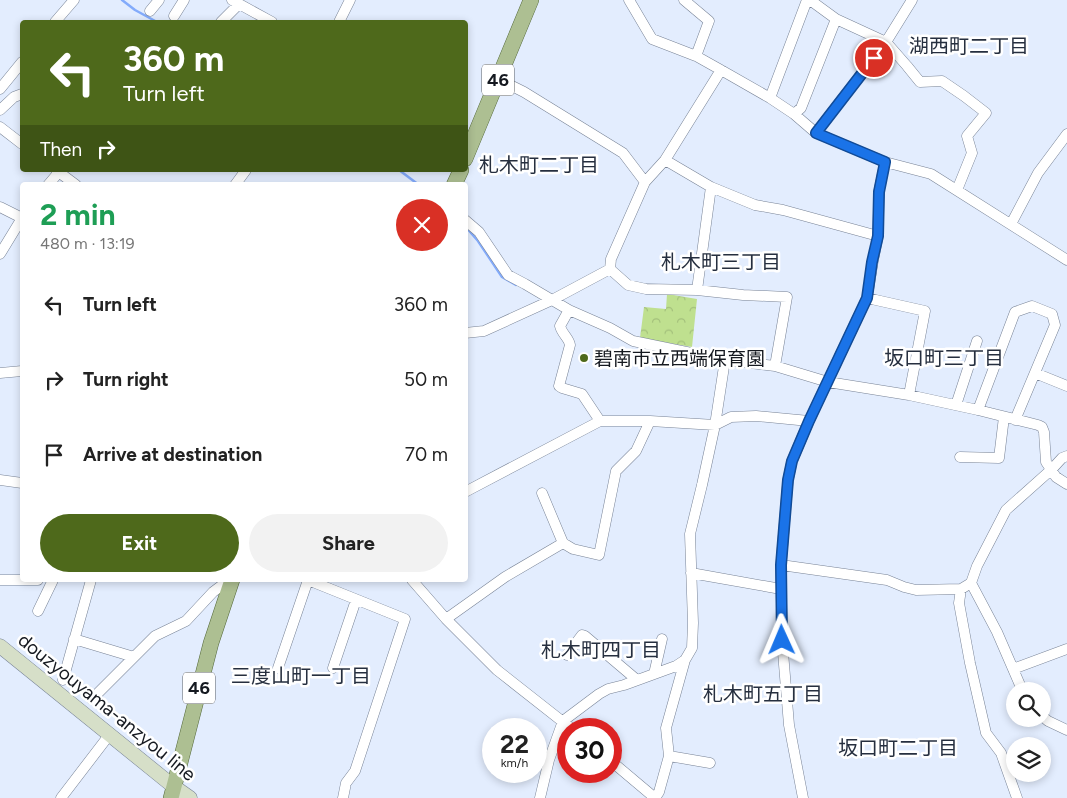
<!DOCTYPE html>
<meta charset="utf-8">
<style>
body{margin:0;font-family:Figtree,"Noto Sans JP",sans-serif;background:#f2f2f2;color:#222;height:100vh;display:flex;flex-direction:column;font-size:19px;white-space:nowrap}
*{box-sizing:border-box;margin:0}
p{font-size:16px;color:#767676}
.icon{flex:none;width:28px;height:28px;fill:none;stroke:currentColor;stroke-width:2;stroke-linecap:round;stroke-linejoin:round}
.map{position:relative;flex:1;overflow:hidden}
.side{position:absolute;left:20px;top:182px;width:448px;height:400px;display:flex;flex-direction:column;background:#fff;border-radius:5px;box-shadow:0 2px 8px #0003}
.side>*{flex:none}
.banner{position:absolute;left:20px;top:20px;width:448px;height:152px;border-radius:5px;box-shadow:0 2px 8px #0003;background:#4e691b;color:#fff;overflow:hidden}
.controls{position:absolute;left:1006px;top:682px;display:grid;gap:10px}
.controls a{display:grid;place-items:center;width:45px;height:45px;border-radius:50%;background:#fff;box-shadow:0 2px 8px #0003;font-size:25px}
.speed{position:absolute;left:482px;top:718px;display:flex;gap:10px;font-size:25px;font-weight:700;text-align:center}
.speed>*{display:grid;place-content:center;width:65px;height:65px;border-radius:50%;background:#fff;box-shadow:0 2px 8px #0003;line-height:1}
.speed small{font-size:12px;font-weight:400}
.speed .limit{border:8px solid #d22;background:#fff;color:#111}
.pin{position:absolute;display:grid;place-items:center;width:42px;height:42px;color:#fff;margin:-21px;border:2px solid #fff;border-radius:50%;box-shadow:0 1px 5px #0007}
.me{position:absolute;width:55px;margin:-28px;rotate:359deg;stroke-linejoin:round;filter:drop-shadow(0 0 4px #0008)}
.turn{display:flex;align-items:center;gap:18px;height:105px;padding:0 20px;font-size:22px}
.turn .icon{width:65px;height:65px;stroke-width:2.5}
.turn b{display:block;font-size:35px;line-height:42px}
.then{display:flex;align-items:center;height:48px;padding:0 20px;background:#0003;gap:10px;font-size:19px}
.round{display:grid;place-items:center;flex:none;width:52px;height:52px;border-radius:26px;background:#f2f2f2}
.overview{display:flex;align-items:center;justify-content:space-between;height:85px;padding:0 20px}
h1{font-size:30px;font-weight:700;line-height:38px;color:#1e9e55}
.button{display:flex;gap:10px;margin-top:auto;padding:10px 20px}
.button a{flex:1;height:58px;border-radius:30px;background:#4e691b;color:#fff;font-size:20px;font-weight:700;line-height:58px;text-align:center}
.button a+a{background:#f2f2f2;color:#222}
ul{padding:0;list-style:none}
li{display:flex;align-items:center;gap:15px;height:75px;padding:0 20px}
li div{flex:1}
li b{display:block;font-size:19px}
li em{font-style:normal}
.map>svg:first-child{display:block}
.park{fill:url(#park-crowns)}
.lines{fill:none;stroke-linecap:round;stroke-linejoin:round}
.stream{stroke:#83abfb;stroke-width:2.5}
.street-casing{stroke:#788396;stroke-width:11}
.secondary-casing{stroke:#788396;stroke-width:15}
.primary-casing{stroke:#55693b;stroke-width:16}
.street{stroke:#fff;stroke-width:10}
.secondary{stroke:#d6dfc8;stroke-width:14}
.primary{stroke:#adbf92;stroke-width:15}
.route-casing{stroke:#114b97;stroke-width:12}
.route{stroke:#1a73e8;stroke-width:9}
.poi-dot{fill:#4e691b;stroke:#fff;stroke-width:2}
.labels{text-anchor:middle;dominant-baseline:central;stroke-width:5;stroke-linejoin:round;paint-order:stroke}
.shield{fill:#fff;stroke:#5b5e63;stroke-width:1}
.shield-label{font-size:18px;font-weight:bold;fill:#151920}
.poi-label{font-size:19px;fill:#151920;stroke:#fff;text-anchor:start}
.street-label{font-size:19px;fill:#151920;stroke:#fff}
.neighbourhood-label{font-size:20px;fill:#262f3f;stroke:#fff}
</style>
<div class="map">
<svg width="1067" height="798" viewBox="0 0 1067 798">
<defs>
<pattern id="park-crowns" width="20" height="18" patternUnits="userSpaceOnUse" patternTransform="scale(1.25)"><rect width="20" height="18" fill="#bfe08f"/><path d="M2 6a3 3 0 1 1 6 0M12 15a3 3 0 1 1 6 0" fill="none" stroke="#a3c07b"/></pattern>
</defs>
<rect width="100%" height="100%" fill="#e3edfe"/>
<!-- park -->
<path class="park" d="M667,294L697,299L692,347L640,338L644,307L666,309Z"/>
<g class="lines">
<!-- stream -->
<path class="stream" d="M122,0L135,10L157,22
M399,170L419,185
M465,226L478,241L502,277L516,285"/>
<defs>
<path id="street" d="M232,0L272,22
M629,0L652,39L696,56L721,70L770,98L794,114L816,133L885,162L931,174L1067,260
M684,0L709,21L696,56
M810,0L836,19L886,42L907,66L920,82L942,81L964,96L986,113L967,136L972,153L957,190
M150,11L159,0
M174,16L184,0
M55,22L74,0
M221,22L239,4
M339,22L350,0
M721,70L665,160L645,182L611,259L610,269L628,285L646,289L697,290L743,295L787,297L775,366
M498,79L524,92L623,153L645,182
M0,89L22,62
M770,98L807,0
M0,110L14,97L22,94
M794,114L801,108L836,19
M0,127L22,144
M816,133L886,42L912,0
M665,160L711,187L755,205L783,210L878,236
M56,170L76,185
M48,185L59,172
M235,185L246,170
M0,207L22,218L0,254
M465,220L479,232L508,275L525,284L569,310L610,328L633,341L725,360L775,366L828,382L909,395
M1011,224L1038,173L1067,134
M697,290L711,187
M867,298L925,311L909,395L978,410L1038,425L1042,427L1044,432L1046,462L1056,477L1067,484
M569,310L560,326C562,334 569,338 570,345L559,386L562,388L582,394L600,421
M465,333L484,331L552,300L610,269
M0,373L22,371
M1035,373L1067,386
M956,405L977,341
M978,410L1015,312L1032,306L1052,314L1055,325L1015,420
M960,457L999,458L1004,417
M0,480L22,483
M465,492L600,421H650L715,425L731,417L756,416L809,421
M542,493L563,543
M781,565L887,580L904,587L916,590L961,589L971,583L977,566L1006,510L1052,469L1062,458L1067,456
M691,573L781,589
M0,580H38
M308,580L405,619L355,771L346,783L343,798
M412,580L446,619L497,670L572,729
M971,583L997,632L1020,685L1023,691
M961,589L959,603L970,663L986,733L1001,753L1017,798
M38,611L53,580
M446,619L505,577L563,543L573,549L599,555L616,471L636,451L650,421
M74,639L134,657L92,699
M567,655L582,635L585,636L637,680
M134,657L155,636L186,621L213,592L229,580
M278,668L308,580
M333,668L356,600
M1013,669L1067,649
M654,674L662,639
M63,680L91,580
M1042,716L1048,721L1067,730
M669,756L710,763
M611,761L655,798
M61,798L110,734
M540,798L549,760L563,721L599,694L608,689L624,685L676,666L685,660L692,648L693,623L690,534L702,485L715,425L725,360
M655,798L659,792L669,756L666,728L685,660
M803,798L789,725L782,640L781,565L788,480L792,461L809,421L867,298L873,261L878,236L879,191L885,162"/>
<path id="secondary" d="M0,646L173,786L190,798"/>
<path id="primary" d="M465,159L531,0
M454,185L461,170
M171,798L211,643L232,580"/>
</defs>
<!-- street casing -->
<use href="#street" class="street-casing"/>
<!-- secondary casing -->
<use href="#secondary" class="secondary-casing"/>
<!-- primary casing -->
<use href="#primary" class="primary-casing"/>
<!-- street -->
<use href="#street" class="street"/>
<!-- secondary -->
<use href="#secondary" class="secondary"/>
<!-- primary -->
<use href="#primary" class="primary"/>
</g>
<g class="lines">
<defs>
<path id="route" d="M782,640L781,565L788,480L792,461L809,421L867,298L872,262L878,236L879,192L885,162L816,133L874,58"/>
</defs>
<!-- route casing -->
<use href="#route" class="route-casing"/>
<!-- route -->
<use href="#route" class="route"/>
</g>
<!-- markers -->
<circle class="poi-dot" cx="584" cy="358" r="5"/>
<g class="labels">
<!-- shield labels -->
<g class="shield">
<rect x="482" y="64.5" width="32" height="31" rx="4"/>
<rect x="183" y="672.5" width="32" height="31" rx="4"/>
</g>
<g class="shield-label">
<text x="498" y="80">46</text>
<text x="199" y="688">46</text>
</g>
<!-- poi labels -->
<g class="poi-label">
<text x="594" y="358">碧南市立西端保育園</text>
</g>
<!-- street labels -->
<g class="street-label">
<text transform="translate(107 707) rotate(39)">douzyouyama-anzyou line</text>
</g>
<!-- neighbourhood labels -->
<g class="neighbourhood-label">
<text x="969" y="46">湖西町二丁目</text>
<text x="539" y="165">札木町二丁目</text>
<text x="721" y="262">札木町三丁目</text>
<text x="944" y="358">坂口町三丁目</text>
<text x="601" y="650">札木町四丁目</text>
<text x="301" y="676">三度山町一丁目</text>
<text x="763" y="694">札木町五丁目</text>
<text x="898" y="748">坂口町二丁目</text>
</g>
</g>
</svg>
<div class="controls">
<a><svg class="icon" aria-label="search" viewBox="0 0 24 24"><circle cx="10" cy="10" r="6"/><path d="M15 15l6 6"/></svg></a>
<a><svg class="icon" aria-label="layers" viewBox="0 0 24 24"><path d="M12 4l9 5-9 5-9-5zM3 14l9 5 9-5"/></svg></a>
</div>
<div class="speed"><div>22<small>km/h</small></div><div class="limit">30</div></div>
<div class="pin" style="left:874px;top:58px;background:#d93025"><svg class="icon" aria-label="arrive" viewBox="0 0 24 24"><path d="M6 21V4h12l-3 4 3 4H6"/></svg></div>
<svg class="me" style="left:782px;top:640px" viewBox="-20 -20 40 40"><path d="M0-17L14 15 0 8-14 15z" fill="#1a73e8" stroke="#fff" stroke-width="4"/></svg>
<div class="banner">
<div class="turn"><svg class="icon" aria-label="left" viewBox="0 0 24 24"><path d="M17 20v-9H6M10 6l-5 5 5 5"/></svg><div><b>360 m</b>Turn left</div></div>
<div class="then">Then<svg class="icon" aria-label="right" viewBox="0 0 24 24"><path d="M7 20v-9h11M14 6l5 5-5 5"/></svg></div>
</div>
<section class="side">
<div class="overview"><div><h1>2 min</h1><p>480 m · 13:19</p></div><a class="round" style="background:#d93025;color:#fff"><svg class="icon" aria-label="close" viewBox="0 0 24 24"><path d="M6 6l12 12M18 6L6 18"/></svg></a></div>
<ul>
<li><svg class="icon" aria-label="left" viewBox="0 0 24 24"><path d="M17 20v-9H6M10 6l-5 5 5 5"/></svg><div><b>Turn left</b></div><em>360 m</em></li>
<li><svg class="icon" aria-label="right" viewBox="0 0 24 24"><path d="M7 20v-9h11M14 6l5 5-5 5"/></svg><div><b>Turn right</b></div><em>50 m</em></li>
<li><svg class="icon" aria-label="arrive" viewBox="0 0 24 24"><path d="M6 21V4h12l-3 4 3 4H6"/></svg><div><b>Arrive at destination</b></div><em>70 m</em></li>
</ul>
<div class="button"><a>Exit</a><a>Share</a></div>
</section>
</div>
